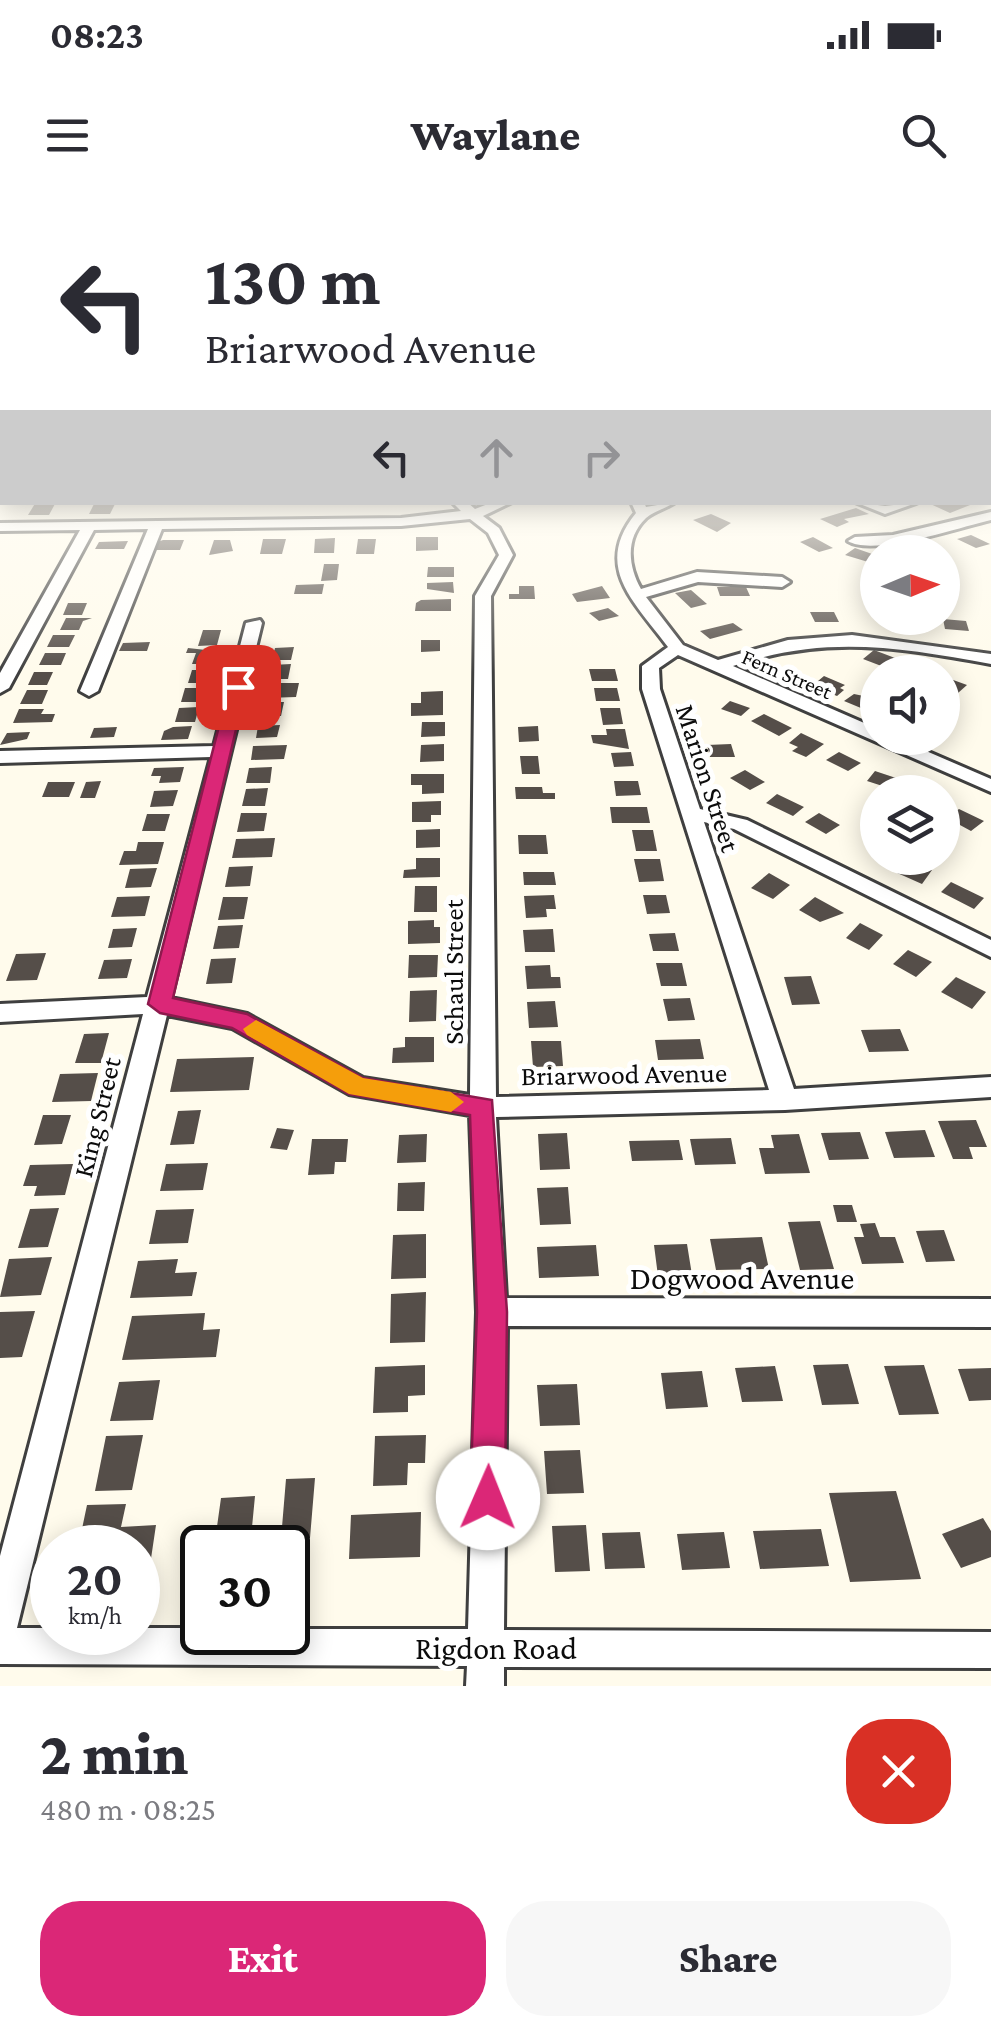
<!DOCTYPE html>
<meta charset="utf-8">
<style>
body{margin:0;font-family:"Crimson Pro",serif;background:#f7f7f7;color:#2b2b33;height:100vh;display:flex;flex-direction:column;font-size:38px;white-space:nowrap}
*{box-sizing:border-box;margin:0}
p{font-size:32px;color:#7c7c81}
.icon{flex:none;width:55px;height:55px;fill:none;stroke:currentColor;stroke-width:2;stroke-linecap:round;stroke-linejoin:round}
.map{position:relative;height:1486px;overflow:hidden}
.side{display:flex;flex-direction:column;background:#fff;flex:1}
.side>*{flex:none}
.top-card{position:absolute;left:0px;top:0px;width:992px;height:305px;box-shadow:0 5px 25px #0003;background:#fff;color:#2b2b33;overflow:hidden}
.needle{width:65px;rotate:88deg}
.tools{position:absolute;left:860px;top:335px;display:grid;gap:20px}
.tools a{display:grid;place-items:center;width:100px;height:100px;border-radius:50%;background:#fff;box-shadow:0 5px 25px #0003;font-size:50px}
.speed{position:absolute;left:30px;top:1325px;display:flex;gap:20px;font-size:50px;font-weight:700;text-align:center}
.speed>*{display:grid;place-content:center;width:130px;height:130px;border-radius:50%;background:#fff;box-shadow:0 5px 25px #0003;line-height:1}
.speed small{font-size:25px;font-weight:400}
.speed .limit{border:5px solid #111;border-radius:15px;background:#fff;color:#111}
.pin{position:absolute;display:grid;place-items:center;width:85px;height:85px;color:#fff;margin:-42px;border-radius:20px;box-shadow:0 5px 15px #0006}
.me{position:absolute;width:110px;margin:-55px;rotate:1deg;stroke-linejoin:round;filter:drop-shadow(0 0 8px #0008)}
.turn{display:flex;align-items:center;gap:35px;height:210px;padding:0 40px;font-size:45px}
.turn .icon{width:130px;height:130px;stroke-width:2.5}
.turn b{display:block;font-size:70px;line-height:85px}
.lanes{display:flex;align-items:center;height:95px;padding:0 40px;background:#0003;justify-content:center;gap:50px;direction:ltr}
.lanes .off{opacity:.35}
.round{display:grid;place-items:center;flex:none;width:105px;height:105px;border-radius:40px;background:#f7f7f7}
.head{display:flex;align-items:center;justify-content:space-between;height:170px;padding:0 40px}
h1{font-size:60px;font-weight:800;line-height:75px}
.primary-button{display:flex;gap:20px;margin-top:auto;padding:20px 40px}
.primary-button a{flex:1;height:115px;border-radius:40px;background:#db2777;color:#fff;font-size:40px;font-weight:800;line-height:115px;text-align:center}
.primary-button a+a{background:#f7f7f7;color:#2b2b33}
.status{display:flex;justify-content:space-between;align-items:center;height:70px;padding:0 50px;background:#fff;direction:ltr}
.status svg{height:28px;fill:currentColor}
header{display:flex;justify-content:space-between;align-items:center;height:130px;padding:0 40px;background:#fff;font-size:45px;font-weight:800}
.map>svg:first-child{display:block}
.building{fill:#554e49}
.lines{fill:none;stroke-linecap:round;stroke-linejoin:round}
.minor-casing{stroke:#3f3f3f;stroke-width:6}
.major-casing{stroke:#1d1d1d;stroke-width:5}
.minor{fill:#fff;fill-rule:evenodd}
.major{fill:#f7d664;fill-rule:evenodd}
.route{fill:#db2777;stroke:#8e194d;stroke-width:2.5}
.slow{fill:#f59e0b}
.labels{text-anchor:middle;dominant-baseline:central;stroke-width:10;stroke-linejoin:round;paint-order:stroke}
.far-street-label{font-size:22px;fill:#0c0c0c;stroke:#fff}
.street-label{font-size:28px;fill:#0c0c0c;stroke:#fff}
.near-street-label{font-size:32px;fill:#0c0c0c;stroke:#fff}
</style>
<div class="status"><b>08:23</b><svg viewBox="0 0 49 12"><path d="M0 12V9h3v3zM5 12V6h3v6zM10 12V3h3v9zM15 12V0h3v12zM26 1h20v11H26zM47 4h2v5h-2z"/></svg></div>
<header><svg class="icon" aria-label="menu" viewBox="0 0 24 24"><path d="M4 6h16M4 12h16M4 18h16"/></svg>Waylane<svg class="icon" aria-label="search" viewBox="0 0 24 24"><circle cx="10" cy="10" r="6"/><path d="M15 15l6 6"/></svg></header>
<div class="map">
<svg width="991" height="1486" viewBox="0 0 991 1486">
<rect width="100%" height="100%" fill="#fffbec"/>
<!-- building -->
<path class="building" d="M36,302H56L49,315H28Z
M95,302H116L110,314H89Z
M926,302H975V303L950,313Z
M856,308L869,314L844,319L849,322L837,327L820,319Z
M711,314L731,323L717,332L693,320Z
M971,335L990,344L976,348L957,339Z
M416,337H438V350L416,351Z
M813,337L833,348L819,352L800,342Z
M335,338L334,353H314L315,339Z
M263,339H286L282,354H260Z
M358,339H376L374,354H356Z
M163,340H184L180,350H149L152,344Z
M214,340H230L233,351L209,355Z
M128,341L124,349H95L99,342Z
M855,348L878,356V365L845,355Z
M324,364H339L337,380L321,381Z
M428,367H454V377H427Z
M453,382L454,393L427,389V383Z
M324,384L322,394H294L296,385Z
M519,386H534L535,399H509V394H519Z
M602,386L610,398L577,402L572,394Z
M717,387H746L750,396H720Z
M691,390L707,404L691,408L675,393Z
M451,399V411H415L416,403L421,400Z
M68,403H87L82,415H63Z
M608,408L619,416L599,421L589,413Z
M810,412H834L839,422H815Z
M66,418H92L83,421L79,430H60Z
M903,418L934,420L932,428L901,423Z
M943,419L966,421L969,431L945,429Z
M733,423L743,430L710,439L700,431Z
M203,430H221L217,445L198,446Z
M53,435H75L69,447H47Z
M421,440H440V451L421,452Z
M150,442L147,451H119L123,443Z
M294,447L291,460H272L275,448Z
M188,448L215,451L211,464H192L196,453H186Z
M874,450L895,458L884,467L863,459Z
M45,453H66L61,465H39Z
M291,464L288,479H269L272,465Z
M589,469H615L618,481H592Z
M192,470H209L206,483H188Z
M34,472H53L47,485H28Z
M824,476L845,485L840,488L844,490L837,496L812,486Z
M945,477L967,485L958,493L942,487Z
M269,483H299L296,497L266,498Z
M185,488H205L201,502H181Z
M594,488H617L620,501H596Z
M27,490H48L42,504H20Z
M443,491V515L411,516V503H421V492Z
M854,494L878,499V510L873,513L844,501Z
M730,501L750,508L741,516L721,509Z
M264,502H284L281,516L261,517Z
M199,507L195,522H175L179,508Z
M600,508H620L623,524L603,525Z
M19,509H44L41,514H55L52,522L13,523Z
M764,514L792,528L779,536L751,521Z
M422,522H445V536L421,537Z
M280,525L277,537L256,538L258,526Z
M192,526L188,539L161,540L164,531L173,527Z
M538,526L539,541L519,542L518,527Z
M117,527L114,537L90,538L94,528Z
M606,529H625L629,549L593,543L591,535H607Z
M30,532L27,539L0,545L7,533Z
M801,533L824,544L806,557L792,551L798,547L789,543Z
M444,544V561L420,562L421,545Z
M731,544L735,557H710L707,545Z
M287,545L284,559L251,560L253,546Z
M631,552L634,566L614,567L611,553Z
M839,552L861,563L848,571L826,560Z
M520,556H538L540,574H522Z
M184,567L180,582L159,583L161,576H151L154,568Z
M272,567L270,583H246L249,568Z
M745,570L765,582L750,590L730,578Z
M875,571L902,580L895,590L867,581Z
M411,574H444V593L422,594V585H411Z
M101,581L95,598H80L86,582Z
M614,581H638L641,595L616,596Z
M48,582H75L69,597H42Z
M515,587H542L543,593H555V599H516Z
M268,588L265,606H242L246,589Z
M178,590L173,606L150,607L154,591Z
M777,594L804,607L793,616L766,603Z
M441,601V615H431V622H412V602Z
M610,607H647L650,623H612Z
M959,609L984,621L971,631L947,618Z
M241,613H267L264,631L237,632Z
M819,613L840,625L826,634L805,622Z
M147,614H170L165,631H142Z
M440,629V647L416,648V630Z
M632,630H653L657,651H636Z
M518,635H546L548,654H519Z
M275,638L272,657L232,658L236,639Z
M138,642H164L158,664L119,665L124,651H136Z
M416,658H440V677L403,678L404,670L416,669Z
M634,659H660L664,681L639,682Z
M906,659L932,670L922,684L895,672Z
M253,666L250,686L225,687L229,667Z
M157,668L151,687L125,688L130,669Z
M523,672H554L556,685H524Z
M769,673L790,685L773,699L751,688Z
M951,682L984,698L974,709L941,692Z
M415,686H437V712H414Z
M554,695L556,709H546L547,717L526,718L524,696Z
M643,695H666L670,713L647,714Z
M150,696L145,716L111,717L117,697Z
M223,697H248L244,719L218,720Z
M815,697L844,713L820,722L799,710Z
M434,720V727H440V743L408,744V721Z
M860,723L883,735L869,750L846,738Z
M243,725L239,748L213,749L218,726Z
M137,728L132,747L108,748L113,729Z
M553,729L555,752H525L523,730Z
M675,733L679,751H653L649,734Z
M908,750L932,762L916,777L893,764Z
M46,753L37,780L6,781L16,754Z
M409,755H438L437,777L408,778Z
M236,758L232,783L206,784L211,759Z
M132,759L127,778L98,779L104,760Z
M656,763H682L687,786H661Z
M550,765L551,777H560L561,788L527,789L525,766Z
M811,776L820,804L792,805L784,777Z
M956,777L986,792L972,809L941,792Z
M437,790L436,821L409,822L410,791Z
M690,798L695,820L668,821L663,799Z
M555,801L558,827L529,828L527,802Z
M900,829L909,851L869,852L861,830Z
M109,833L101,863H75L84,834Z
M405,837H434V862L392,863L393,848L405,847Z
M700,839L704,859L658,860L655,840Z
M531,841H561L563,866L533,867Z
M254,857L249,890L170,892L177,859Z
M98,873L91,901L52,902L60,874Z
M201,910L194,944L170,945L178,911Z
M43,915H71L62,944L34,945Z
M976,920L987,947H969L973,959H953L938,921Z
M277,928L294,930L287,950L270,948Z
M925,930L935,957L894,958L885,932Z
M860,932L869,959L829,960L821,933Z
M567,933L570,969L540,970L538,934Z
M427,934L426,962L397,963L399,935Z
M799,934L810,973L765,974L759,948H774L771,935Z
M731,938L736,964L695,965L690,939Z
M312,939H348L346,962H335L334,974L308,975Z
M679,940L683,960L632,961L629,941Z
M208,963L203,990L160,991L166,964Z
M73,964L65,995L34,996L37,986H23L30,965Z
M425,982L424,1011H397L398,983Z
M568,987L571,1024L540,1025L537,988Z
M833,1005H852L857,1022H837Z
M59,1008L48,1047L18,1048L30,1009Z
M194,1009L188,1043L149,1044L156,1010Z
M820,1021L834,1069L800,1070L788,1022Z
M875,1023L880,1037H895L904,1063L862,1064L854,1037H864L860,1024Z
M944,1030L955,1061L926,1062L916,1031Z
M426,1034V1078L391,1079L393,1035Z
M762,1037L769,1069L716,1070L710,1039Z
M687,1044L692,1075L658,1076L654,1045Z
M596,1045L599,1076L539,1078L537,1047Z
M52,1057L41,1095L0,1097L9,1059Z
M178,1059L175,1073L197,1072L192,1096L130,1098L138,1061Z
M426,1092L425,1142L390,1143L391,1094Z
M35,1111L22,1157L0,1158V1112Z
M205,1113L203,1130L220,1129L216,1157L122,1160L132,1116Z
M848,1164L859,1204L822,1205L813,1165Z
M425,1165V1195L408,1196V1212L373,1213L375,1167Z
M924,1165L939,1214L899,1215L884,1166Z
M775,1166L783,1201L742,1202L735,1168Z
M991,1168V1200L969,1201L958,1169Z
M702,1171L708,1207L666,1209L661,1173Z
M160,1180L153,1220L110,1221L119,1182Z
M577,1184L580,1225L540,1226L537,1185Z
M143,1235L132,1290L95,1291L106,1236Z
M426,1235L425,1263H408L407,1285L373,1286L375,1236Z
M580,1250L584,1293L547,1294L544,1251Z
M315,1278L310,1338L281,1339L286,1279Z
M896,1291L921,1379L850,1382L829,1293Z
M255,1296L250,1348H214L221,1298Z
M126,1304L121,1327L156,1325L149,1372H138V1348H78L87,1305Z
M421,1312L420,1357L349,1359L351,1315Z
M983,1318L991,1331V1357L961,1368L942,1334Z
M586,1325L590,1371L555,1372L552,1326Z
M821,1329L829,1366L760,1369L753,1331Z
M640,1332L645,1368L605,1369L602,1333Z
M724,1332L730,1368L682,1370L677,1334Z"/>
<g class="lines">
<defs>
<path id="minor" d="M452,302H467L475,309L493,302H512L483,316L499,328L513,355L491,396L496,897L769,890L642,489V466L668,447C635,402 592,367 636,313L631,302H644L646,307L675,302C667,308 654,311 646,318C625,338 628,366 641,389L697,372L782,377L790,382L782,387L698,382L646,397L683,445L718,460L788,440L852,435L991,454V464C898,447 824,435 733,466L878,529V538H896L991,579V592L678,455L659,468L660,489L700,609L747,620L991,740V757L734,629L704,622L794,889L991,877V897L785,910L496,917L506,1098L991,1099V1127L507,1126L504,1430L991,1432V1468L504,1467V1486H466L467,1466L0,1464V1356L143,814L0,822V804L147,797L211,557L0,563V551L214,546L246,423L260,420L262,423L171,798L247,814L363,878L470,895L475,396L499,355L488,333L470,319L401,326L162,329L98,491L89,496L80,491L148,329L94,330L9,488L0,493V473L80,330L0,331V323L401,318L461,311ZM167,815L232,828L349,894L470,915L477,1112L468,1429H288V1432H202V1428H138V1432H52V1428H17Z
M855,302L885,306L919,302L885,314Z
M991,312V320C960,327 873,357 848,341L855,337L893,335Z"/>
<path id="major" d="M990,280H991V291H990Z"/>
</defs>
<!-- minor casing -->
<use href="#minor" class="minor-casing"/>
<!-- major casing -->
<use href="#major" class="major-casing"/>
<!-- minor -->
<use href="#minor" class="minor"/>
<!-- major -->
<use href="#major" class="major"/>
</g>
<!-- sky -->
<linearGradient id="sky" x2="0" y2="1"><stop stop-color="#92c3ed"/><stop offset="0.56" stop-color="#fffdf6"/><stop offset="1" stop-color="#fffdf6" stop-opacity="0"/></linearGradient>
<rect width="991" height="473" fill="url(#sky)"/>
<!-- route -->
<path class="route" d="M238,482L246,487L173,798L247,814L363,878L492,900L507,1112L505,1298L500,1311L488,1316L475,1311L470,1298L477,1112L470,915L349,894L232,828L160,813L148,804L229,487Z"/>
<!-- slow -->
<path class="slow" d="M256,820L363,878L451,892L464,902L451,912L349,894L247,835L243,829Z"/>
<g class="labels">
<!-- far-street labels -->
<g class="far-street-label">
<text transform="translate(787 474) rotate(23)">Fern Street</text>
</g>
<!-- street labels -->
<g class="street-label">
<text transform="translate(708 578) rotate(72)">Marion Street</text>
<text transform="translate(453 772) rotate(-90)">Schaul Street</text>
<text transform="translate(624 874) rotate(-1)">Briarwood Avenue</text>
<text transform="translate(97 917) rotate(-76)">King Street</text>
</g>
<!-- near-street labels -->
<g class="near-street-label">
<text x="742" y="1078">Dogwood Avenue</text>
<text x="496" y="1448">Rigdon Road</text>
</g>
</g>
</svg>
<div class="tools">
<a><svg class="needle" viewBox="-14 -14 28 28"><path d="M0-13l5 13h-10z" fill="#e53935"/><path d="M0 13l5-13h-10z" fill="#7c7c81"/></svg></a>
<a><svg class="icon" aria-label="sound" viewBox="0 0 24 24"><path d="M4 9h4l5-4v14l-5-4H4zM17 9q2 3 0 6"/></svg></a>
<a><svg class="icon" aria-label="layers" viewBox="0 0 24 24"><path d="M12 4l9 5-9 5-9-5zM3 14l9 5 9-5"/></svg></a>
</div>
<div class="speed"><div>20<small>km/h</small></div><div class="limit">30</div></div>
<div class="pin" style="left:238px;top:487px;background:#d93025"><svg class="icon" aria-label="arrive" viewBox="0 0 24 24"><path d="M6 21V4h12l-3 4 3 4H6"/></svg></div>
<svg class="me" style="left:488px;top:1298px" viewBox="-20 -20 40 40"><circle r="19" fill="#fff"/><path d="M0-13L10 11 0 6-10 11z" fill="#db2777"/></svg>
<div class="top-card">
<div class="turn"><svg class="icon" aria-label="left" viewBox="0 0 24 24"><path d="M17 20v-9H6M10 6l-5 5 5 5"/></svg><div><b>130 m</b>Briarwood Avenue</div></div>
<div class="lanes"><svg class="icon" aria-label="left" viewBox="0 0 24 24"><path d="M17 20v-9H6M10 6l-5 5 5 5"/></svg><svg class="icon off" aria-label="ahead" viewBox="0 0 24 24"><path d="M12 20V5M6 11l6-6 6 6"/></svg><svg class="icon off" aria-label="right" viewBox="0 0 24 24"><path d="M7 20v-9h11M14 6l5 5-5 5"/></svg></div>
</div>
</div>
<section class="side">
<div class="head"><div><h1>2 min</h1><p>480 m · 08:25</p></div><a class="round" style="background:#d93025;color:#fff"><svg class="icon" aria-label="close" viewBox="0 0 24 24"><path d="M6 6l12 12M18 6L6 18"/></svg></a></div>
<div class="primary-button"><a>Exit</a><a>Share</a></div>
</section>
